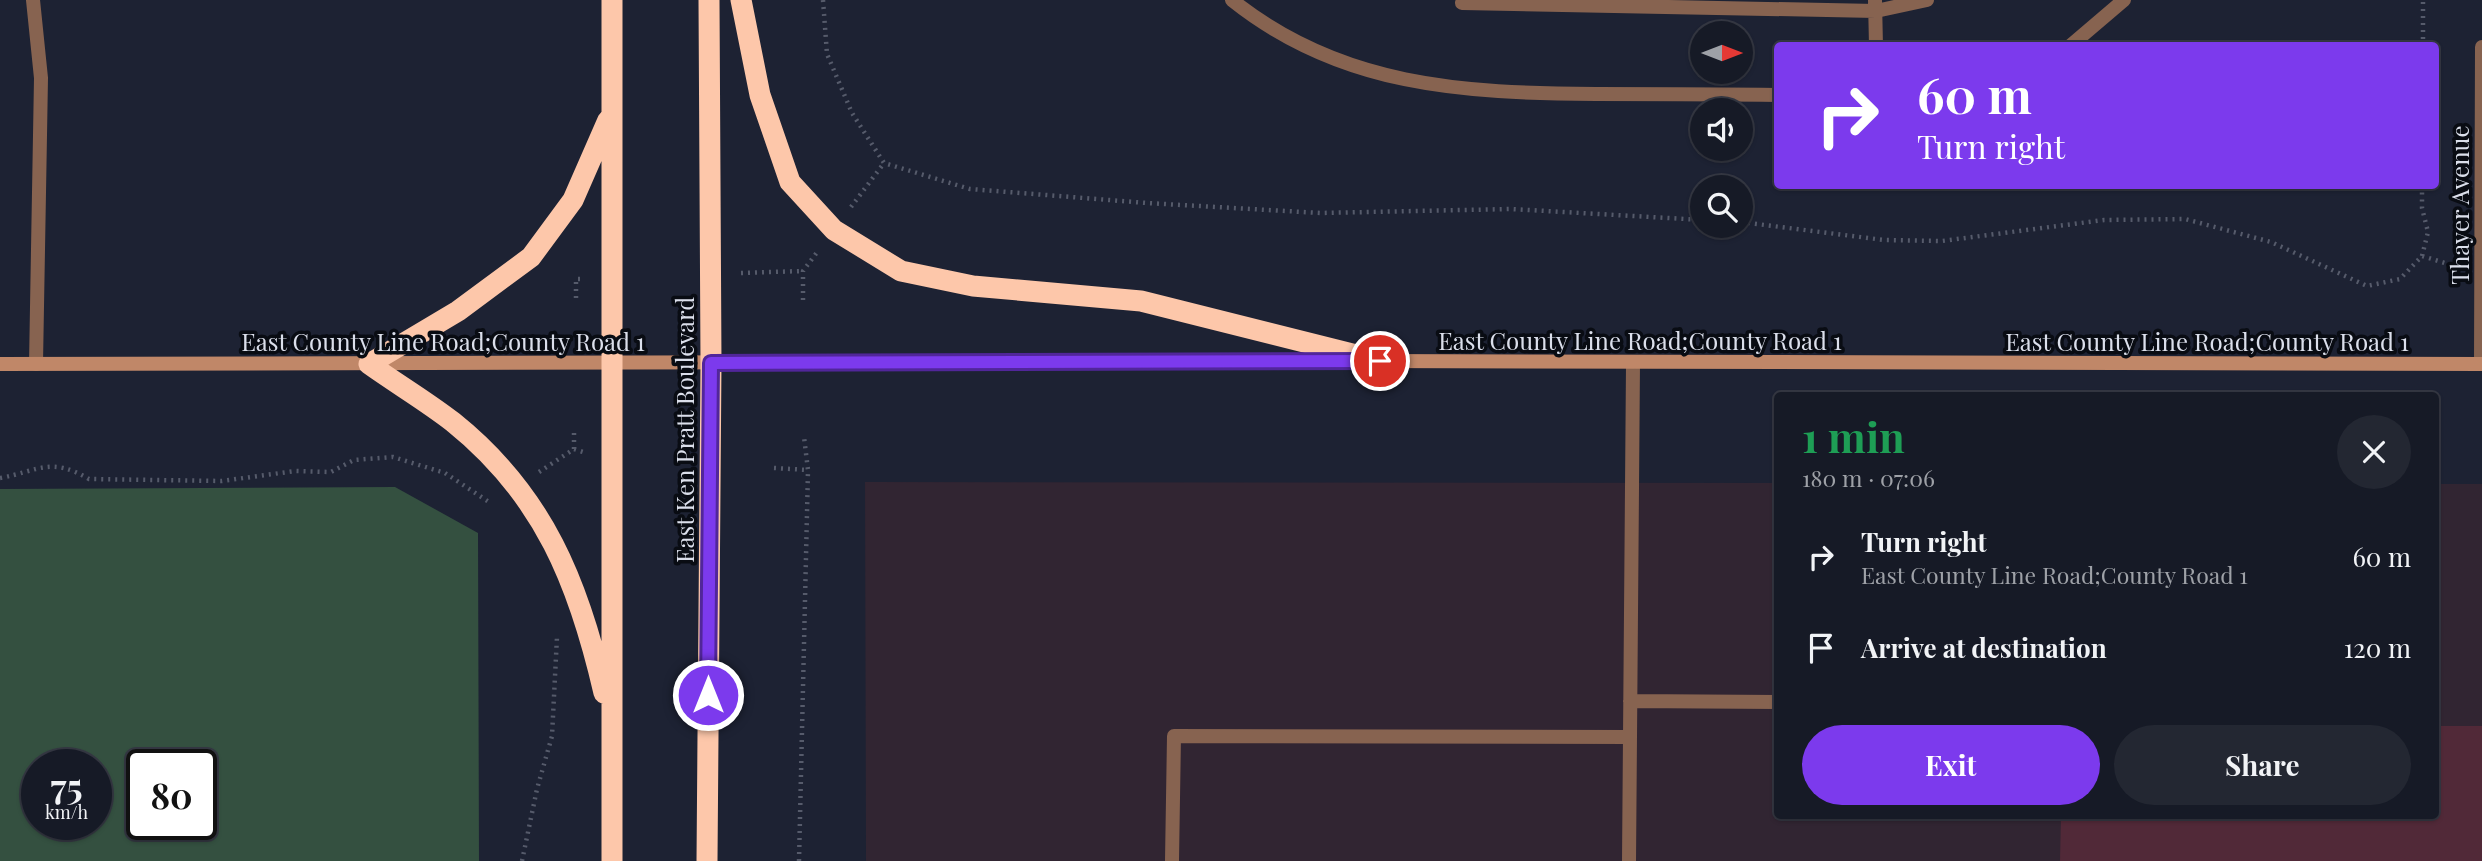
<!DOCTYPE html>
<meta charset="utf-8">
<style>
body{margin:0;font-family:"Playfair Display",serif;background:#232732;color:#f1f3f6;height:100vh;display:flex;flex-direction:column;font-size:26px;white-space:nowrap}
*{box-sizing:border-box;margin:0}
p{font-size:23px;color:#9ea1a7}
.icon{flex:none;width:38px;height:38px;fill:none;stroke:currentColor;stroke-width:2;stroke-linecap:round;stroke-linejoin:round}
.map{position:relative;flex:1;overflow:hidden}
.panel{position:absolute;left:1774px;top:392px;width:665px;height:427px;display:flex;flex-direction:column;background:#161a26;border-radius:7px;box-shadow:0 2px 5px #0004,0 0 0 2px #353843}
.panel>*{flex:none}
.banner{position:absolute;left:1774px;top:42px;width:665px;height:147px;border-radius:7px;box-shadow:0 2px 5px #0004,0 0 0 2px #353843;background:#7c3aed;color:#fff;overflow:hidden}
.needle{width:46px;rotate:90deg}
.tools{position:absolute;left:1690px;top:21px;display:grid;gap:14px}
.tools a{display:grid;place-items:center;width:63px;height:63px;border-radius:50%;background:#161a26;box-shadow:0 2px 5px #0004,0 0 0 2px #353843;font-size:35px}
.speed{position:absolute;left:21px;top:749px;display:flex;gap:14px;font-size:35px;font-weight:700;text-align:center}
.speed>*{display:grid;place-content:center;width:91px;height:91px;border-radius:50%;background:#161a26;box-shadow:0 2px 5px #0004,0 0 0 2px #353843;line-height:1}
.speed small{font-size:18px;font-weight:400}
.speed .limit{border:4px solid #111;border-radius:10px;background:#fff;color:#111}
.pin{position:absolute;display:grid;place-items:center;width:60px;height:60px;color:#fff;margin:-30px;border:4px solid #fff;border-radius:50%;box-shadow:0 2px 7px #0007}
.me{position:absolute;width:77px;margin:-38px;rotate:0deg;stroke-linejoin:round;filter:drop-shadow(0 0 5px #0008)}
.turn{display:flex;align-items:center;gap:24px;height:147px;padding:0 28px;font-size:32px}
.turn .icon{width:91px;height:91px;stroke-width:2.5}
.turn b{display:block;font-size:49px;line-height:60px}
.round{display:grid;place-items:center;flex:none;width:74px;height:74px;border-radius:37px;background:#232732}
.summary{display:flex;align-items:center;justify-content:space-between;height:119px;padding:0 28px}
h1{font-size:42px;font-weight:700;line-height:52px;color:#1e9e55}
.cta{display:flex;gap:14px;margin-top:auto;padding:14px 28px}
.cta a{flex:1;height:80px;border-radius:42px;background:#7c3aed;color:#fff;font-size:28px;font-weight:700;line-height:80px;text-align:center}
.cta a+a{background:#232732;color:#f1f3f6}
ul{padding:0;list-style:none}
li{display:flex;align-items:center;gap:21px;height:91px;padding:0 28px}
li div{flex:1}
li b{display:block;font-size:26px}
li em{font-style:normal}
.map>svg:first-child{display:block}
.industrial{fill:#312532}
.green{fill:#345040;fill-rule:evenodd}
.building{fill:#512938}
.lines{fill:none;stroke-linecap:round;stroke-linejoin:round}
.path{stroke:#565b6b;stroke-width:4.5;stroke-dasharray:2 5;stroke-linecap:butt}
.lane{stroke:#876350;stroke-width:14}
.street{stroke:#876350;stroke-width:14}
.secondary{stroke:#c08768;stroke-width:14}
.highway{stroke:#fdc7aa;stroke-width:21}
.route-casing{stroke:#51269a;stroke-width:18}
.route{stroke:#7c3aed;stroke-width:12}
.labels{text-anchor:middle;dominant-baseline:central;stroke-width:7;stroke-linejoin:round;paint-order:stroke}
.street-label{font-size:24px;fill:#dbdfeb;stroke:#090c13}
</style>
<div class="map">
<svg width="2482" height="861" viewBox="0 0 2482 861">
<rect width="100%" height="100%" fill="#1d2233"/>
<!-- industrial -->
<path class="industrial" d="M865,482L1778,483V816H2436V484H2482V861H866Z"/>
<!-- green -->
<path class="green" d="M395,487L478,533L479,861H0V489ZM37,765H96V824H37ZM142,765H201V824H142Z"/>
<!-- building -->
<path class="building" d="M2436,726H2482V861H2060L2061,816H2436Z"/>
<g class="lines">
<!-- path -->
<path class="path" d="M823,0L827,54L852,113L884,163L970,189L1147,203L1320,213L1511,209L1703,220
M2423,46V0
M851,207L884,163
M1741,222L1884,240L1942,241L2104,220L2185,219L2271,242L2367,286L2400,279L2422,256L2458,267
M2422,256L2428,232L2422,208V186
M741,273L803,271
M576,298V279H583
M803,300V271L818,251
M574,449V428
M774,468L808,470
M539,472L574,449L583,452
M0,478C39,471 50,456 89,479L222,481L295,471L331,472L354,460L393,457L445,473L489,502
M522,861L537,789L552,736L557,637
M799,861L808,470L804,437"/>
<!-- lane -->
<path class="lane" d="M33,0L41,78L36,364
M1232,0C1341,87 1463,93 1596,94C1657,94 1717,94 1778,95
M1875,0L1876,46
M1462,3L1876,11L1927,0
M2070,46L2124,0
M1630,701L1778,702
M1172,861L1174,736L1630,737
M1629,861L1633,364"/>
<!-- street -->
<path class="street" d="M2481,364L2482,47"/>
<!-- secondary -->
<path class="secondary" d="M1373,361L2482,364
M0,364L1353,361"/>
<!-- highway -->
<path class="highway" d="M612,0V861
M741,0L760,95L790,182L834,230L901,271L973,286L1141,301L1380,361
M604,693C579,584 544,495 453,422C426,401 397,384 369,364L458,311L531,257L573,200L608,120
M707,861L711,363L709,0"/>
</g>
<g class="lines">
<defs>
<path id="route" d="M708,695L711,363L1380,361"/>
</defs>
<!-- route casing -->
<use href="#route" class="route-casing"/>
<!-- route -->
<use href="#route" class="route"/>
</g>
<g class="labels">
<!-- street labels -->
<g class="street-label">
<text transform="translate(2459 205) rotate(-90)">Thayer Avenue</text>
<text x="1640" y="340">East County Line Road;County Road 1</text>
<text x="443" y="341">East County Line Road;County Road 1</text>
<text x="2207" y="341">East County Line Road;County Road 1</text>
<text transform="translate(684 430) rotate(-90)">East Ken Pratt Boulevard</text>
</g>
</g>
</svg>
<div class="tools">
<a><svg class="needle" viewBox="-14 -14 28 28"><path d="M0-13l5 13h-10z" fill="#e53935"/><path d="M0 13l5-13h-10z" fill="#9ea1a7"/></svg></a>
<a><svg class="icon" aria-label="sound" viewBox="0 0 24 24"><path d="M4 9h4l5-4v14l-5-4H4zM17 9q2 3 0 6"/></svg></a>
<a><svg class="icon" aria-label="search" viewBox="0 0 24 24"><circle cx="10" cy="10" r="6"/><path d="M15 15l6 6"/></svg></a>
</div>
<div class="speed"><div>75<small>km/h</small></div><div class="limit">80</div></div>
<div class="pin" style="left:1380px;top:361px;background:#d93025"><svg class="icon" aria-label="arrive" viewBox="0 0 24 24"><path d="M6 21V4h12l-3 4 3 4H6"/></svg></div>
<svg class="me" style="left:708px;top:695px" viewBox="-20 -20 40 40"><circle r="17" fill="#7c3aed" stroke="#fff" stroke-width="3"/><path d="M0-11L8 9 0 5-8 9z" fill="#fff"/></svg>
<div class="banner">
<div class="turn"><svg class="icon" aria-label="right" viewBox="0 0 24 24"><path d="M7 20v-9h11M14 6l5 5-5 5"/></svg><div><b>60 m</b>Turn right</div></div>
</div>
<section class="panel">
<div class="summary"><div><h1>1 min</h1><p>180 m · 07:06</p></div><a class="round"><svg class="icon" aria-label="close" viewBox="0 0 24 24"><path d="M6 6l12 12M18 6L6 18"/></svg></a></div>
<ul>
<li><svg class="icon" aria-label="right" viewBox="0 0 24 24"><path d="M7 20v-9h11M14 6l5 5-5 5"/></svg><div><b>Turn right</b><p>East County Line Road;County Road 1</p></div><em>60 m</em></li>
<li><svg class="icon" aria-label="arrive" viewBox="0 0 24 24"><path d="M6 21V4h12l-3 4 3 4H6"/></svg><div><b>Arrive at destination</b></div><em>120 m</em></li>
</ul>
<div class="cta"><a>Exit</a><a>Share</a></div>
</section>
</div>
